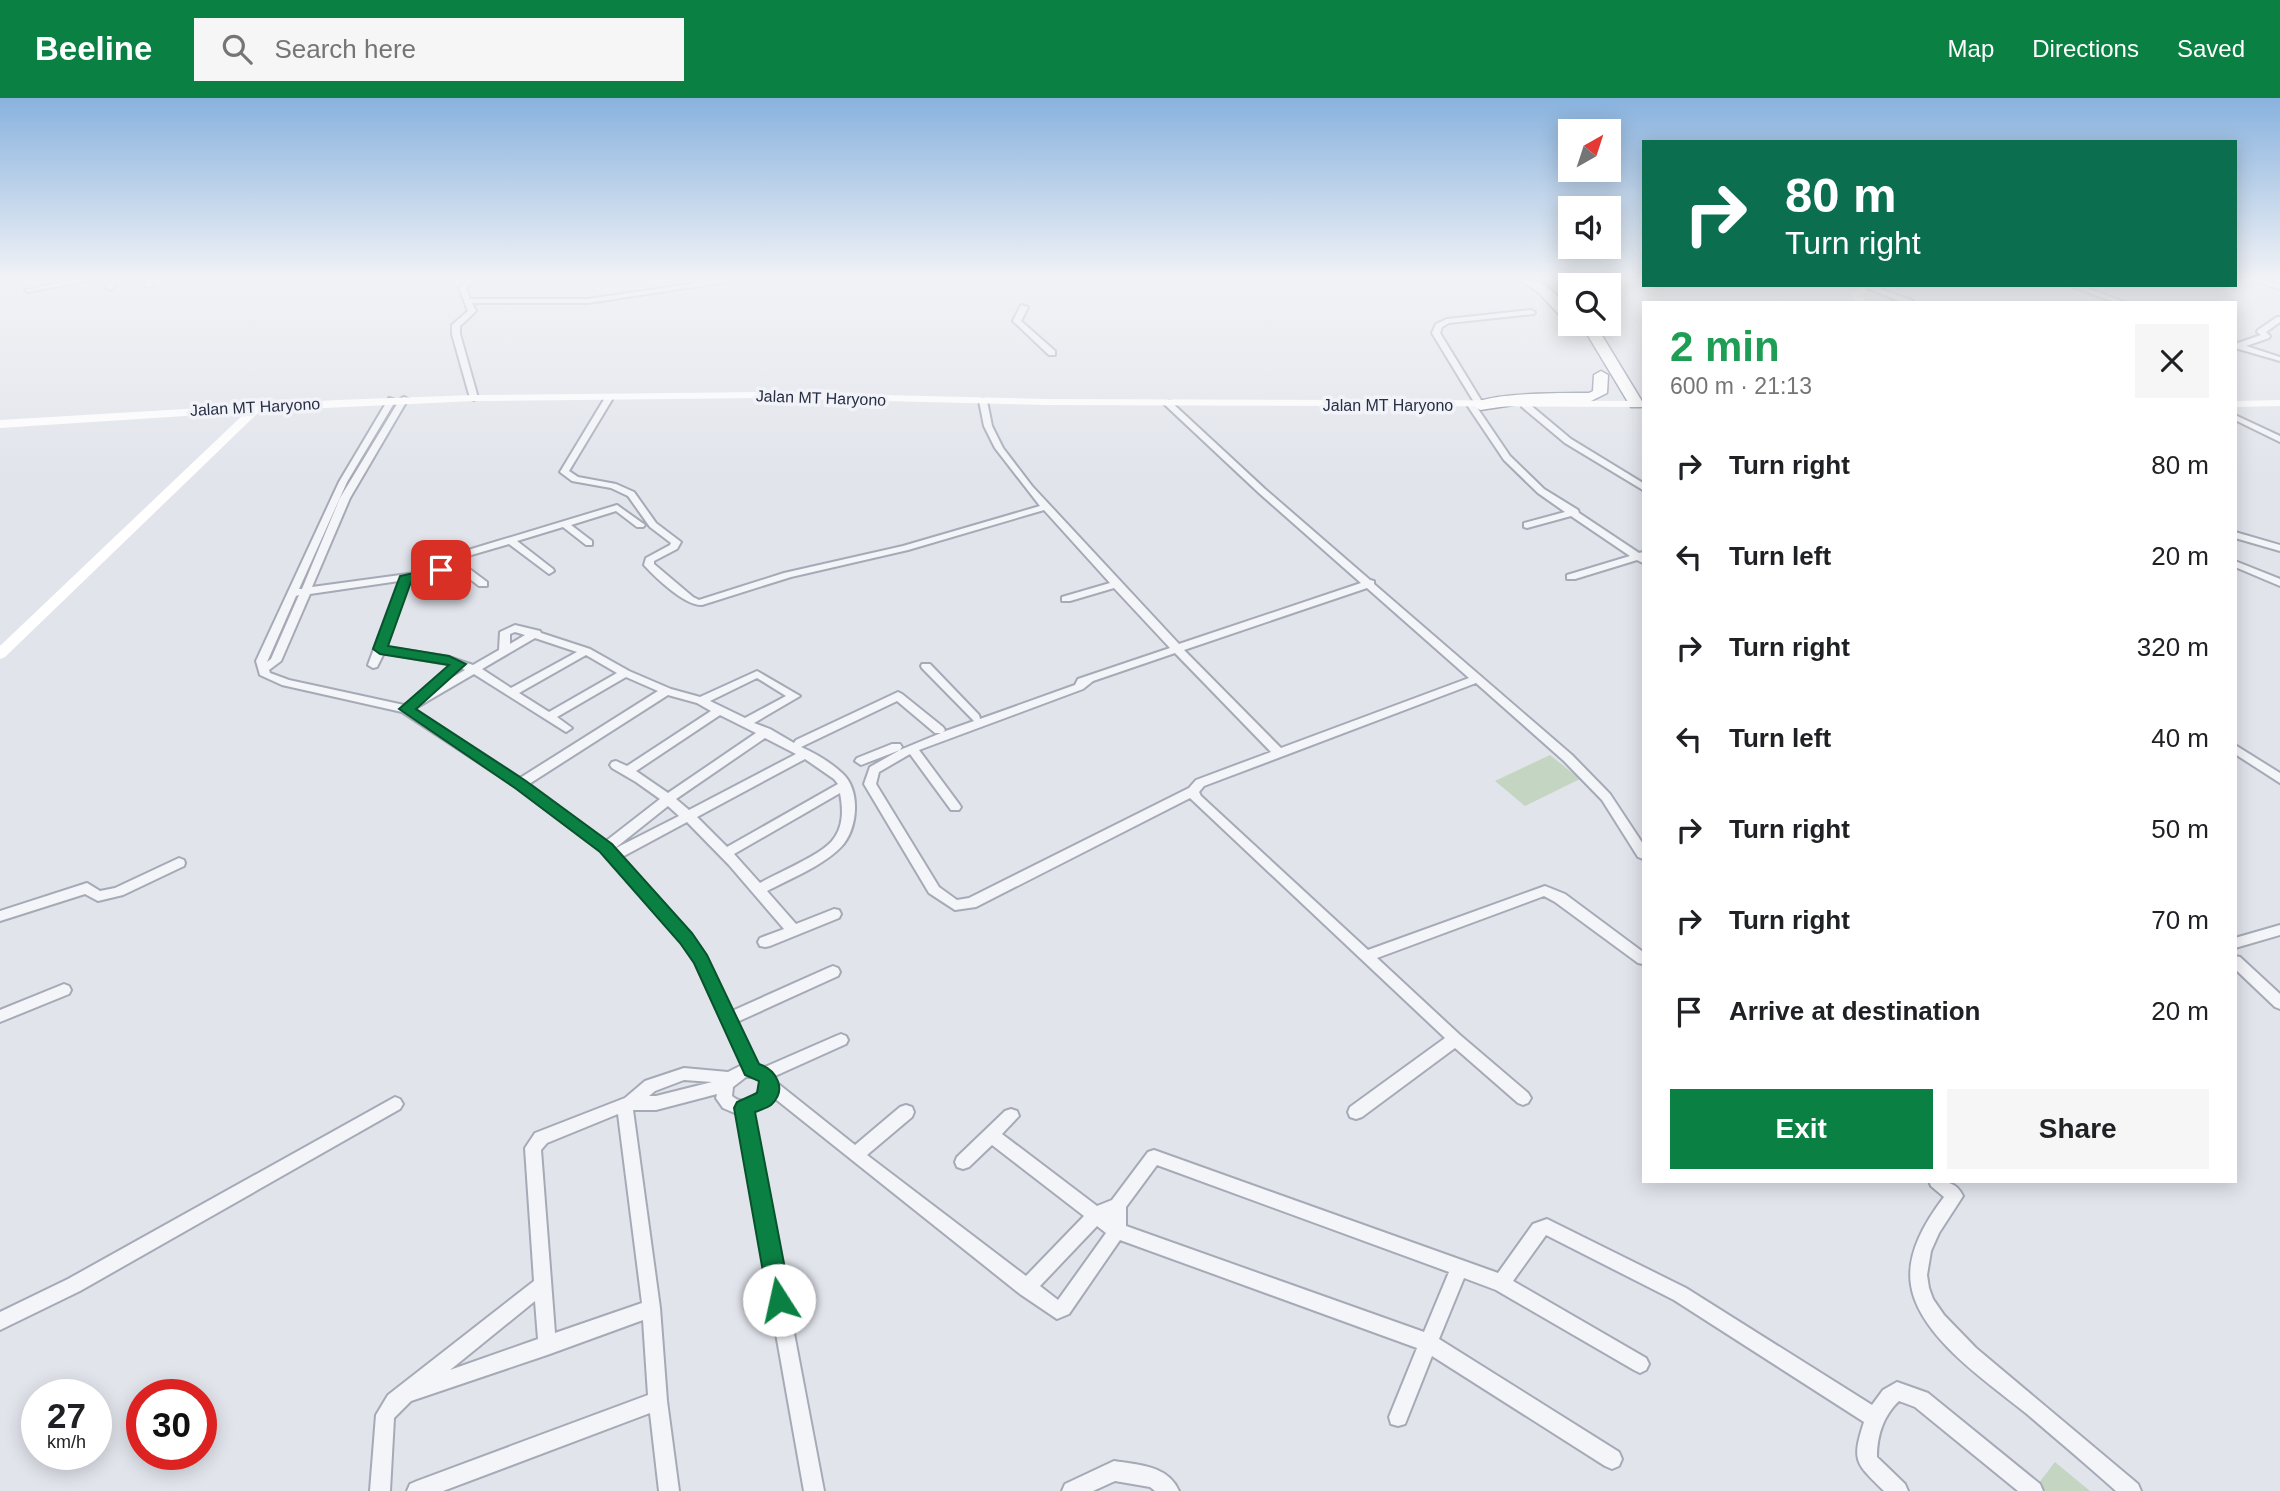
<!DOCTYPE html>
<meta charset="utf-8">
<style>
body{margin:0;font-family:Helvetica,sans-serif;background:#f6f6f6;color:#202124;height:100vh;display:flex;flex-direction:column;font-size:26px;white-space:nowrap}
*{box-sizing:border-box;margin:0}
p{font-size:23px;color:#757577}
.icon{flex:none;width:38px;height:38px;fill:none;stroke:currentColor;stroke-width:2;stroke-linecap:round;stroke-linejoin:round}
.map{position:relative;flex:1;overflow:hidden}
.sheet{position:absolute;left:1642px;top:203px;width:595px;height:882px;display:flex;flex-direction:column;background:#fff;border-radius:0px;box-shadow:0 4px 18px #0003}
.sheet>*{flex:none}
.hud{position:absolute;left:1642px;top:42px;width:595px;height:147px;border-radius:0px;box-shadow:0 4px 18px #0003;background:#0b6e4f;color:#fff;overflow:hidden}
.needle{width:46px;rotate:39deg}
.fabs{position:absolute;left:1558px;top:21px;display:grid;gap:14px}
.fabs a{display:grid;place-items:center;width:63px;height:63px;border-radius:0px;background:#fff;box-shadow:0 4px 18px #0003;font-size:35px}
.speed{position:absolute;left:21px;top:1281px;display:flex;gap:14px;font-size:35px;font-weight:700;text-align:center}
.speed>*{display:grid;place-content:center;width:91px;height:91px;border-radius:50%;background:#fff;box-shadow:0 4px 18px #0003;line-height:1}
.speed small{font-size:18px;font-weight:400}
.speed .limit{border:10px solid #d22;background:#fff;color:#111}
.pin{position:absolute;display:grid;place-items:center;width:60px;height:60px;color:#fff;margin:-30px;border-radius:14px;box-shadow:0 4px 10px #0006}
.me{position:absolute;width:77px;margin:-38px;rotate:350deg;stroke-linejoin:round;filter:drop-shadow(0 0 5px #0008)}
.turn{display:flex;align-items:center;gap:24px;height:147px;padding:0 28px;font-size:32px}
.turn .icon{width:91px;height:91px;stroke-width:2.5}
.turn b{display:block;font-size:49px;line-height:60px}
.round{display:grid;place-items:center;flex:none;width:74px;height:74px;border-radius:0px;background:#f6f6f6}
.headline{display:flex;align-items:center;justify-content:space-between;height:119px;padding:0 28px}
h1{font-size:42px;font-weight:600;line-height:52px;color:#1e9e55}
.button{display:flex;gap:14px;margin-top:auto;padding:14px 28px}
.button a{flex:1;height:80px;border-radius:0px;background:#0b8043;color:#fff;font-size:28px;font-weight:600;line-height:80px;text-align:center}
.button a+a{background:#f6f6f6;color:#202124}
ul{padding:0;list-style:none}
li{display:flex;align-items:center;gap:21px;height:91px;padding:0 28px}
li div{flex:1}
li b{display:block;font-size:26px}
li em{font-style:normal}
header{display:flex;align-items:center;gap:42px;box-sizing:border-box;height:98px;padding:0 35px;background:#0b8043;color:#fff}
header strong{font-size:33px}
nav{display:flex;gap:38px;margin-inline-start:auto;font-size:24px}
.search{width:490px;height:63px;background:#f6f6f6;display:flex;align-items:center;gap:18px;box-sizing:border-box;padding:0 24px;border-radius:0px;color:#757577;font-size:26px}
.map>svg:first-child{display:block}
.green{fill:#c4d6c1}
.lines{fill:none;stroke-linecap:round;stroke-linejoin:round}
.street-casing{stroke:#a5aab6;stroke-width:4}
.highway-casing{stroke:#878fa3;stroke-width:3}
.street{fill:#f4f5f9;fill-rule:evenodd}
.secondary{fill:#fff;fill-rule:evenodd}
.highway{fill:#fff;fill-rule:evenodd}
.route{fill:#0b8043;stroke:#07532c;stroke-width:2}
.labels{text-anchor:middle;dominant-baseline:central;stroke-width:7;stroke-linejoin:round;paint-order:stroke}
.far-street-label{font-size:16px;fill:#272f45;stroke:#f1f3f8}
</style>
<header>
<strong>Beeline</strong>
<div class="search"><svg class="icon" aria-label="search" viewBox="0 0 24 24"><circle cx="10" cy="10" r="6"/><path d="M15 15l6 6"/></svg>Search here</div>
<nav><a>Map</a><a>Directions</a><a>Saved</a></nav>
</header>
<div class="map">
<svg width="2280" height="1393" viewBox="0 0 2280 1393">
<rect width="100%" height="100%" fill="#e1e4eb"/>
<!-- green -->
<path class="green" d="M1550,657L1580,681L1525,708L1495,683Z
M2055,1364L2090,1393H2046L2038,1386Z"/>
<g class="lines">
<defs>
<path id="street" d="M73,182H91L28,194L25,192Z
M109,182H116L113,190L110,192L107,190Z
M147,182H154L151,189L146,188Z
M466,182H474L466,190L470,201H588L718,182H739L588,205H472L476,213L460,228V236L478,300L474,302L470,300L452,236V227L468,213L459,190Z
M2253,182H2265L2280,187V191Z
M1869,187L1913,203V205H1903L1862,188Z
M2068,187H2079L2127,205H2116Z
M1021,207L1028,209L1021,223L1055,253V257H1049L1013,223Z
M1531,212L1535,214L1534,216L1449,225L1442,229L1440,235L1484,307L1477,309L1432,235L1436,226L1447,221Z
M2277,219H2280V224L2266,234L2270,238L2269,240L2246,248L2280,259V263L2235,250V246L2261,237L2257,234L2258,232Z
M606,298L613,300L569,373L578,379L616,386L634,394L656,425L681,444L677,451L654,463V466L693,499L699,502L784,475L903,448L1040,408L995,350L984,328L979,303L983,301L987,303L992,328L1003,350L1032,388L1179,546L1361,485L1259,395L1163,305L1170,303L1265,391L1370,482L1374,483V486L1572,657L1610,696L1643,746V761L1638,759L1602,702L1564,663L1476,585L1204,688L1199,694L1201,698L1368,852L1545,788L1565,796L1643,854V866L1638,865L1555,804L1544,798L1377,860L1460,937L1528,995L1531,1000L1528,1005L1523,1007L1518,1005L1455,950L1362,1019L1356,1021L1350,1019L1348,1014L1350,1009L1445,940L1190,700L976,809L955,812L929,795L864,686L870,669L900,652L861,667L855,663L857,660L892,646H900L902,649L900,652L941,635H935L897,603L801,649C815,655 830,664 842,675C861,692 858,731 841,749C824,767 790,781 767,793L796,826L834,811L839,812L841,816L839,820L770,848L765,849L760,848L758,844L760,840L784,831L729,767L687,724L622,759L691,836L706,858L732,913L828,870L833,868L838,870L840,874L838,878L737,924L757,967L765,969L836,938L841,936L846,938L848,942L846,946L775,978L776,984L855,1047L900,1009L906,1007L912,1009L914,1014L912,1019L867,1057L1026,1178L1084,1118L992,1047L969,1069L963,1071L957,1069L955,1064L957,1059L1005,1013L1011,1011L1017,1013L1019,1018L1002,1036L1097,1108L1112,1102L1148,1054L1154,1052L1498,1175L1533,1126L1547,1121L1686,1190L1872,1307L1883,1292L1897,1284L1928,1295L2040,1386L2043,1393H2018L1915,1309L1899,1303C1883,1318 1877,1338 1877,1359L1905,1386L1908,1393H1884C1856,1365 1851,1364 1864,1324L1674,1202L1546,1137L1513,1183L1646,1260L1649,1266L1646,1272L1640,1275L1634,1272L1496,1192L1464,1180L1439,1241L1619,1354L1622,1361L1619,1368L1612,1371L1605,1368L1432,1258L1405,1326L1398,1328L1391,1326L1389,1319L1417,1250L1120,1142L1069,1216L1057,1221L1020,1196L773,999L764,1008L752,1014L824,1393H804L737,1016L723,1010L716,1000L717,996L656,1012H633L660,1210L667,1303L679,1393H659L650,1315L443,1393H407L410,1386L417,1383L648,1297L643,1222L547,1257L411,1303L394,1320L390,1393H370L376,1317L388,1297L534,1183L525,1050L535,1035L625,1000L645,983L684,970L728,974L742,967L695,865L681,844L601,753L516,689L402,614L282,587L260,577L256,563L339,384L389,300L396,302L347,384L299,491H302L340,400L400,301L404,299L408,301L350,400L312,489L430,473L447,465L455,456L617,407L645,427L643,429H637L616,413L571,427L592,443V447H586L563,429L517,443L553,471L554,473L549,476L509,446L461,460L459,463L487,484V488H479L454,469L436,478L410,482L386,549L449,559L473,567L499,552L500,534L515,527L540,533L541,535L590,551L629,573L671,591L700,599L757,573L800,598L754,625L770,631L794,645L796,642L898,594L902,596L943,629L945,632L943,634L974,623L922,570L921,568L922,566H930L979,617L980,621L1075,587L1078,581L1170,550L1114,490L1070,503H1062V499L1110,485L1044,412L908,452L791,479L702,507C685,508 656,480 644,467L646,460L670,447L671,445L650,429L628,398L611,390L572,383L560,374ZM399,483L368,567L373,570L377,569L384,555L452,567L424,592V596L404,607L289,582L270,575L269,572L281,563L310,496ZM1367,490L1469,580L1281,650L1184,552ZM299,497L271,561L267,564L296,498ZM515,534L525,537L510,546V536ZM535,540L577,554L511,590L482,571ZM1175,555L1271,654L1196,682L1189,690L969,800L957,802L939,789L876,686L879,674L910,656L951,712H959L961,709L959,706L919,652L1083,591L1093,583ZM586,557L617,575L549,614L519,595ZM461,570L465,572L448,582ZM474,576L566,634L572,630L557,619L626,579L658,593L520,680L414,611ZM757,580L786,598L745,620L710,603ZM668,597L697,605L711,613L627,668L616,663L612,664L610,667L612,670L636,684L660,701L606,743L529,686ZM720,617L756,635L668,695L636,673ZM765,640L796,656L689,712L676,701ZM805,661L834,681L838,686L727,749L697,719ZM840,695C843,711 844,729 832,743C819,758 779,774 760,785L734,756ZM668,708L679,718L614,751ZM746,979H756L761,984L760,992C752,1001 742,1007 732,998L733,989ZM684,982L712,984L656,998H649L655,993ZM618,1016L642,1205L555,1235L541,1052L547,1045ZM1157,1067L1449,1174L1424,1234L1126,1128V1109ZM1097,1128L1106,1135L1058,1202L1040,1188ZM535,1203L538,1241L450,1272Z
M1468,305H1474L1510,358L1544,391L1578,412L1579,415L1639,455L1643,454V465L1637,462L1575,481H1567V477L1630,458L1571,418L1527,430L1524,429V425L1565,414L1538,395L1504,362L1467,307Z
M1522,305H1528L1571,341L1643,385V392L1565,345L1522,309Z
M2235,317L2280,338V344L2235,322Z
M2235,434L2280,447V453L2235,440Z
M2235,463L2280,481V488L2235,469Z
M2235,647L2280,675V685L2235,656Z
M179,760L184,762L185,765L184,768L123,797L98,803L85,796L0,823V813L87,785L100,793L115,790Z
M2280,827V837L2235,850V840Z
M2235,858L2240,859L2280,896V911L2275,909L2235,871Z
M64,886L69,888L71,892L69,896L0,924V912Z
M395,999L400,1001L403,1006L400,1011L80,1193L0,1232V1214L68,1181Z
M1929,1083C1944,1083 1956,1083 1963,1098L1939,1135L1931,1153L1927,1177L1929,1190L1933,1201L1944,1217L1976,1250L2138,1386L2141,1393H2116C2087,1367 2057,1342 2027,1316C1989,1285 1919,1239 1911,1187C1906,1155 1926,1123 1944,1099L1931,1088Z
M1114,1363C1138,1367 1168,1367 1179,1393H1155L1150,1389L1115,1383L1093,1393H1062L1065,1386Z"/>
<path id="highway" d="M1520,182C1547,182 1553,194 1570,212V224L1565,223L1539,195Z
M1581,226H1595L1643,305L1641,309H1631Z
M1601,273L1608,277L1607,295L1591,303L1520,306L1480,312L1472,307C1487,294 1566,295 1589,295L1593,293L1594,277Z"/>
</defs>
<!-- street casing -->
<use href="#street" class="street-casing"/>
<!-- highway casing -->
<use href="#highway" class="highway-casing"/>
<!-- street -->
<use href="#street" class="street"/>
<!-- secondary -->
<path class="secondary" d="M1860,187H1870L1862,198L1866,205H1856L1852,198Z
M762,294L1047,301L1643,303V309L1047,307L762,300L474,303L260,313L5,559L0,561V548L246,314L0,330V322L337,302L474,297Z
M2280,302V308L2235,309V303Z"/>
<!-- highway -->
<use href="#highway" class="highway"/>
</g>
<!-- sky -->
<linearGradient id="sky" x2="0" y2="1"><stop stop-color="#88b2de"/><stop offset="0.48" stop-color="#f2f3f6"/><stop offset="1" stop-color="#f2f3f6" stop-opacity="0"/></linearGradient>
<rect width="2280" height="378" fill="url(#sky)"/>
<!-- route -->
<path class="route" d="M441,469L445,470V475L411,484L388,548L449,558L466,566L416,611L526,683L612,746L692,835L707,857L759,966C776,972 788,991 771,1007C767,1010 760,1012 755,1014L791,1202L787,1209L779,1213L771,1209L768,1202L734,1010L737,1004L757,995L759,983L745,977L694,865L680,845L600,754L515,690L399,611L449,567L380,556L373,551L400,478Z"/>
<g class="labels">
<!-- far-street labels -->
<g class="far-street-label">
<text transform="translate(821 300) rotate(2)">Jalan MT Haryono</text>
<text x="1388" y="307">Jalan MT Haryono</text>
<text transform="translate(255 309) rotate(-3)">Jalan MT Haryono</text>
</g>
</g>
</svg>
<div class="fabs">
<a><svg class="needle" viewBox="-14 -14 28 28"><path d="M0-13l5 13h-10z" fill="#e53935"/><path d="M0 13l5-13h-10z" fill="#757577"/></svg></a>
<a><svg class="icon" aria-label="sound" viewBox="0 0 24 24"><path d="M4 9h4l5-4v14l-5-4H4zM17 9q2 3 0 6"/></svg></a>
<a><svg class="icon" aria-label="search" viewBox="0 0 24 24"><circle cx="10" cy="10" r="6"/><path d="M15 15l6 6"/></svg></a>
</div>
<div class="speed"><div>27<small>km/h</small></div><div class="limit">30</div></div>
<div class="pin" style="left:441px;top:472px;background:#d93025"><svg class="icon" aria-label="arrive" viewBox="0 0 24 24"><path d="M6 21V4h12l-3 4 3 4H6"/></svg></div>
<svg class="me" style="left:779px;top:1202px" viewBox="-20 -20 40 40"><circle r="19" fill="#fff"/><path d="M0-13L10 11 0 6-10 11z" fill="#0b8043"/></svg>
<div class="hud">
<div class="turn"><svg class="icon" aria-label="right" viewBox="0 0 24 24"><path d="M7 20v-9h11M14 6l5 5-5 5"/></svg><div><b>80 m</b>Turn right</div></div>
</div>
<section class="sheet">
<div class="headline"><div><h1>2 min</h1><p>600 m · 21:13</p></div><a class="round"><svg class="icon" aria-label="close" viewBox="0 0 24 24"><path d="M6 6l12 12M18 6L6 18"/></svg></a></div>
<ul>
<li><svg class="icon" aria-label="right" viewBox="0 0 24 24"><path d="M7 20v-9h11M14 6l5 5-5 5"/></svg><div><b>Turn right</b></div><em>80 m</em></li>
<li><svg class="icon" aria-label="left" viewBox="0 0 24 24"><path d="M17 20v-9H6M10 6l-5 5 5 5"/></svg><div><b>Turn left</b></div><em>20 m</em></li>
<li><svg class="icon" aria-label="right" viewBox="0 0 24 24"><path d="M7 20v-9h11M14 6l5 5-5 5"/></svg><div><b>Turn right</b></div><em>320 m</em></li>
<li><svg class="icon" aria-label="left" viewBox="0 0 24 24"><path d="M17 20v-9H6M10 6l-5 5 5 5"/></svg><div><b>Turn left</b></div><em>40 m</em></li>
<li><svg class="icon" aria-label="right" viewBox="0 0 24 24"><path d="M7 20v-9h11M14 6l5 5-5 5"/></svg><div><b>Turn right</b></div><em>50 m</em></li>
<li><svg class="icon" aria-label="right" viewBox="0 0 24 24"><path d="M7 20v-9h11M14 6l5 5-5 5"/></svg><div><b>Turn right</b></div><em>70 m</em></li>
<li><svg class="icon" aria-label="arrive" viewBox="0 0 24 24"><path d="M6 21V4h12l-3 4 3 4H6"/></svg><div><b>Arrive at destination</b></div><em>20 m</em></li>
</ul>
<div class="button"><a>Exit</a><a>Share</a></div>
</section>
</div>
